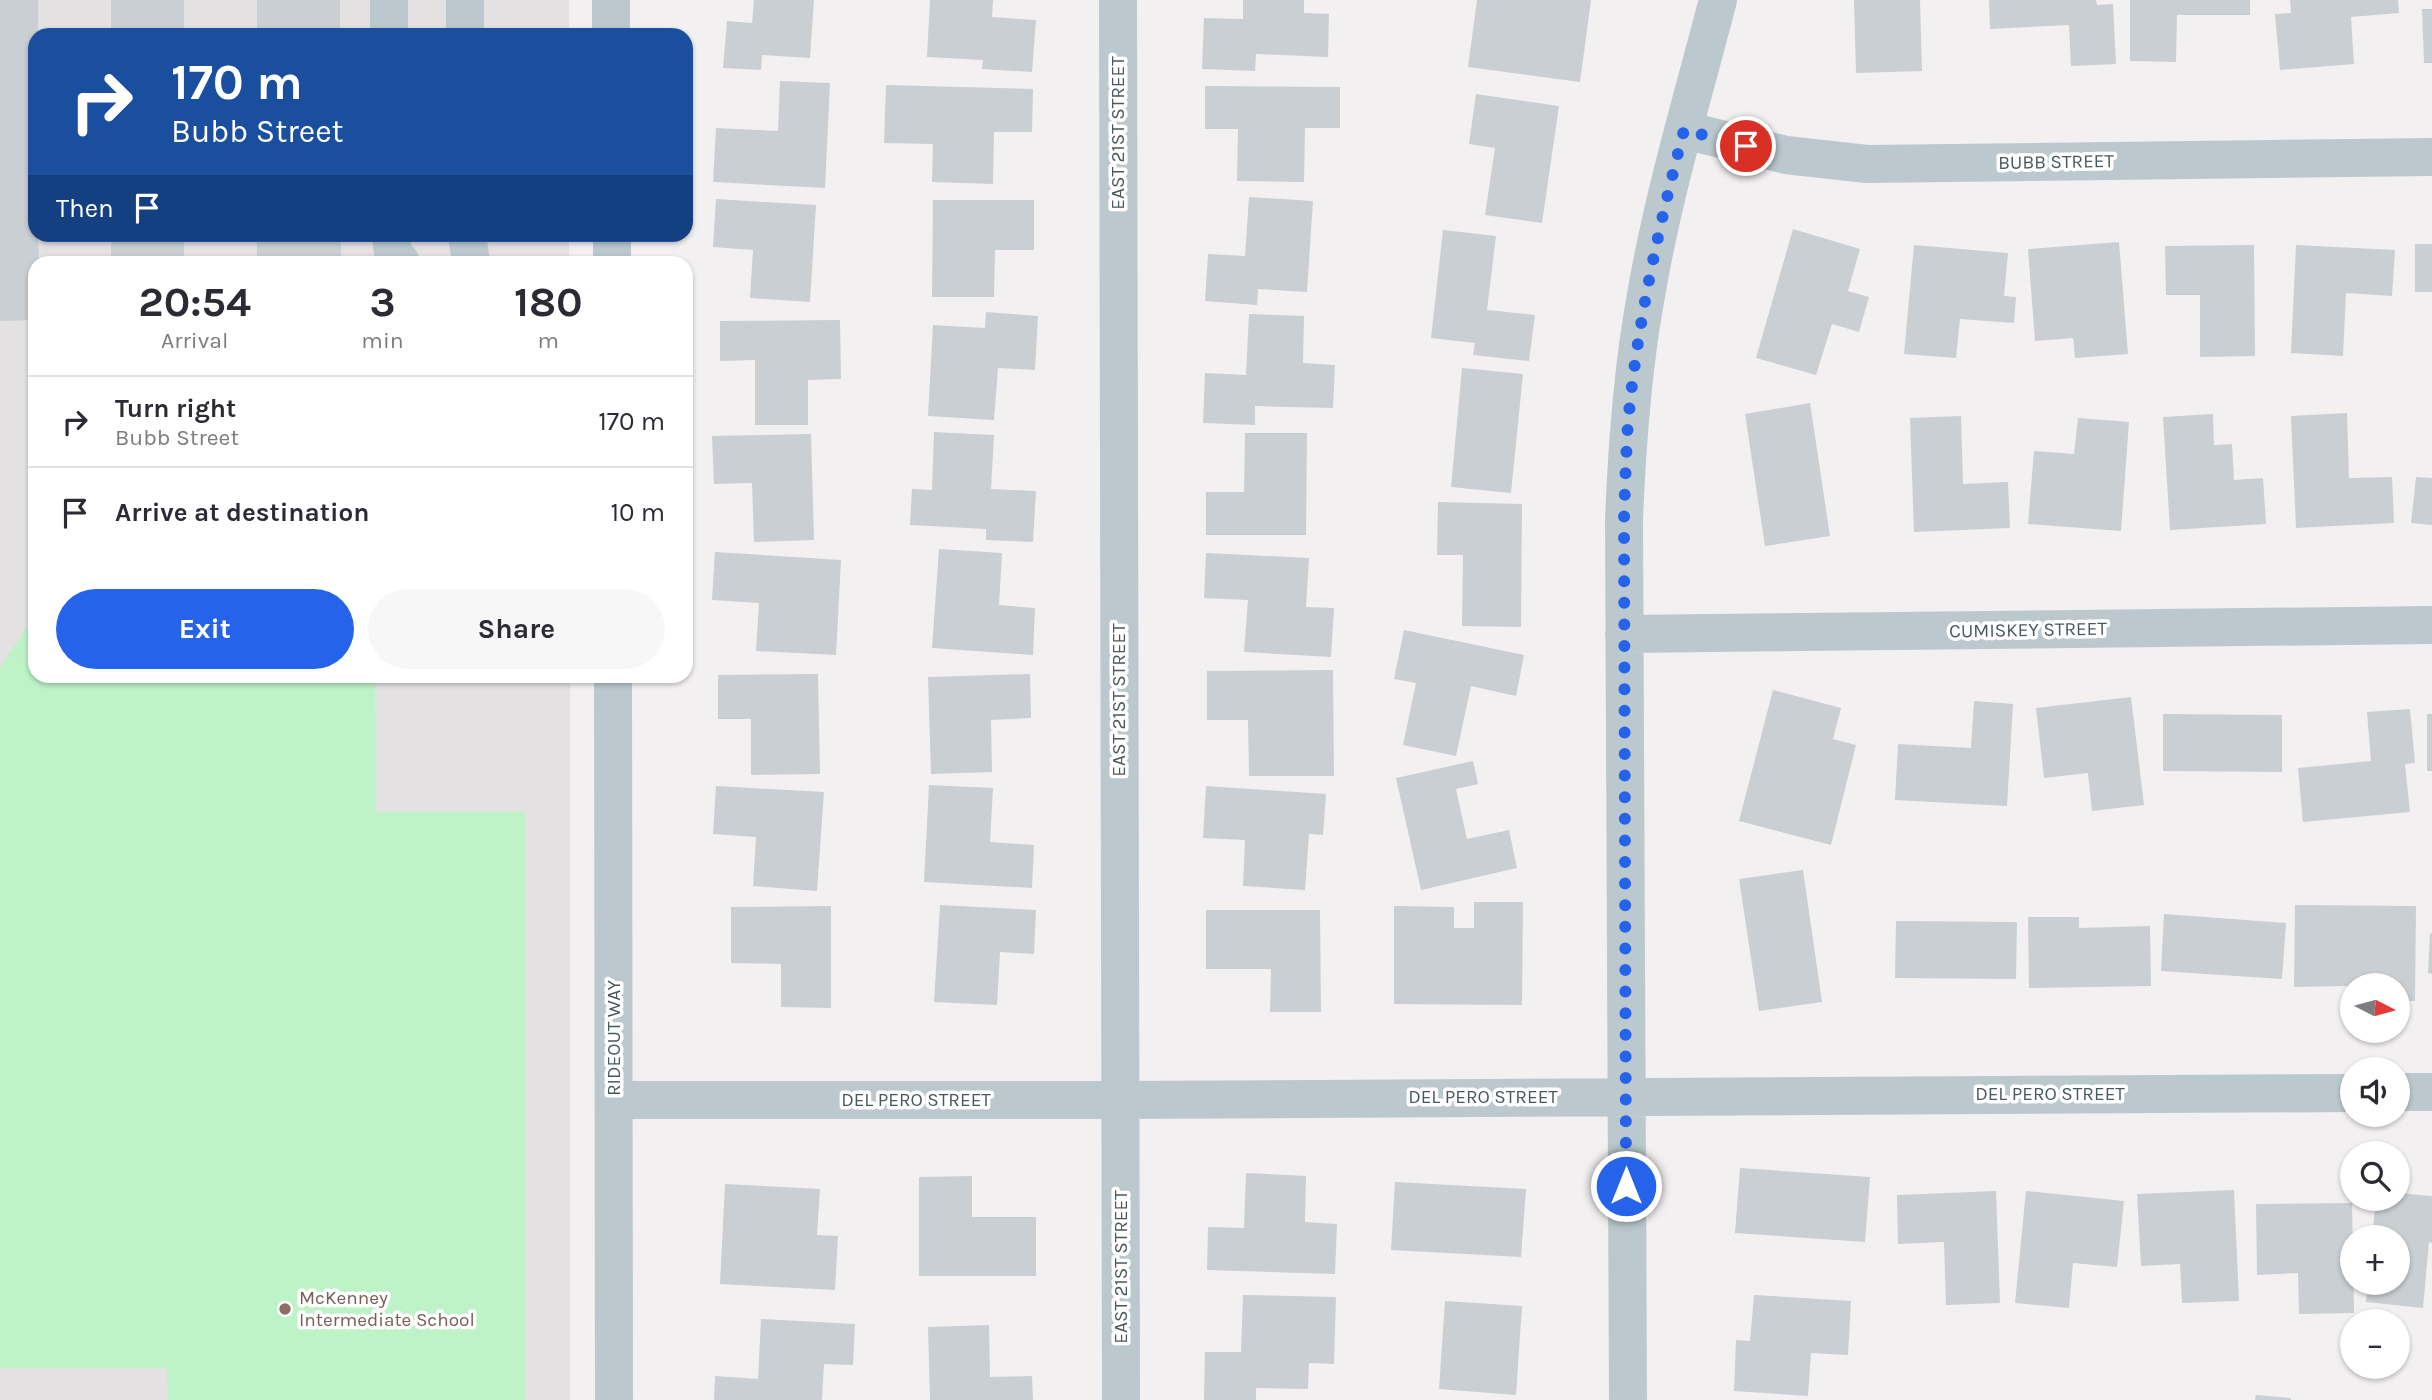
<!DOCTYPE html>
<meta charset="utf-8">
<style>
body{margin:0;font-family:Karla,sans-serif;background:#f7f7f7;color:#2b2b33;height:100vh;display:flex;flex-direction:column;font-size:26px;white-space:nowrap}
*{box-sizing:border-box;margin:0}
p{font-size:23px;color:#7c7c81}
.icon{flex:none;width:38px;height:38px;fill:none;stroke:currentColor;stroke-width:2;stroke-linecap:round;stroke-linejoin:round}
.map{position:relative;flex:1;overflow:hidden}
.details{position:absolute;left:28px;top:256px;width:665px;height:427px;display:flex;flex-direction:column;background:#fff;border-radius:21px;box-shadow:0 2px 5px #0004}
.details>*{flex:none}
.hud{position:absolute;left:28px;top:28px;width:665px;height:214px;border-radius:21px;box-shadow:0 2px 5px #0004;background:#1a4fa0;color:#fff;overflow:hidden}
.needle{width:46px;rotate:96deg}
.fabs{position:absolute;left:2340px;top:973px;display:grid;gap:14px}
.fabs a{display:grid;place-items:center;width:70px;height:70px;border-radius:50%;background:#fff;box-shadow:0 2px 5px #0004;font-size:35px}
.pin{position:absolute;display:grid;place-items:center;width:60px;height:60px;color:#fff;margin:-30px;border:4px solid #fff;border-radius:50%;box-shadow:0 2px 7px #0007}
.me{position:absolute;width:77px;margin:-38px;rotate:0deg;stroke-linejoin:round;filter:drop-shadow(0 0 5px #0008)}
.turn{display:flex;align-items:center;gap:24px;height:147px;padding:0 28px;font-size:32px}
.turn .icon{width:91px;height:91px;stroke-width:2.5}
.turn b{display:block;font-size:49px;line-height:60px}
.then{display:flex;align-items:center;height:66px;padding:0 28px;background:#0003;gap:14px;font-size:26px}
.eta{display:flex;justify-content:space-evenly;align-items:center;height:119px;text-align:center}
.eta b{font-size:42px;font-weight:700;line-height:49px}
.primary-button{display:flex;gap:14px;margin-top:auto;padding:14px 28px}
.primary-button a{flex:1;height:80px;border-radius:42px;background:#2563eb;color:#fff;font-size:28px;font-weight:700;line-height:80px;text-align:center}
.primary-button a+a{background:#f7f7f7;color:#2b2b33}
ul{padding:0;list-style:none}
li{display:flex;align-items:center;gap:21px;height:91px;padding:0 28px;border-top:2px solid #e1e1e2}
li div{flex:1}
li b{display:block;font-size:26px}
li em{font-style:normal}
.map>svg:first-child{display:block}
.education{fill:#e4e1e3}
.green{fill:#bef2c7}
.building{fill:#cacfd3}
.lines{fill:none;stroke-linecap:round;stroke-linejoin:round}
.minor{stroke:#bbc9ce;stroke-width:38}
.route{stroke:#2563eb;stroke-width:12;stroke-dasharray:0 21.6}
.education-dot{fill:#8d6e63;stroke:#fff;stroke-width:2.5}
.labels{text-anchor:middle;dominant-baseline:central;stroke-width:7;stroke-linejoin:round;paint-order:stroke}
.street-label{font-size:19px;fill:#47595f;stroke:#fff}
.education-label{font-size:19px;fill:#785e54;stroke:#fff;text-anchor:start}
</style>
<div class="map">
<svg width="2432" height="1400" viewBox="0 0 2432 1400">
<rect width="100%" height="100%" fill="#f3f0f1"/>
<!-- education -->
<path class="education" d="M0,0H569V35H35V234L569,235V262H35V676H570V1400H0Z"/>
<!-- green -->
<path class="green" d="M35,470V676H375L376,812H525V1400H168L167,1368H0V668L34,616Z"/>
<!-- building -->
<path class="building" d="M0,0H38V35H35V234H38L39,262H35V320L0,321Z
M111,0H184V35H111Z
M257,0H340V35H257Z
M754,0H814L810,58L762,55L761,70L723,68L727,21L752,23Z
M930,0H993L992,17L1036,20L1032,72L982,69L983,60L927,57Z
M1243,0H1304V13L1329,14L1328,57L1256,54L1255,71L1202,69L1204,18L1243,19Z
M1477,0H1591L1580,82L1468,67Z
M1854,0H1920L1922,71L1856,73Z
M1989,0H2096L2097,5L2113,4L2116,64L2071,66L2069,25L1990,29Z
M2130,0H2250V15H2177L2176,62L2130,61Z
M2290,0H2398L2399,13L2351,17L2354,64L2280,70L2275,14L2291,13Z
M2422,9H2432V63H2424Z
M780,81L830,83L825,188L713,182L716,128L778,131Z
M886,85L1033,89L1032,132H994L993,184L932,182L933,144L884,143Z
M1205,86L1340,87V128H1305L1304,182L1237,181L1238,129H1205Z
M1476,94L1559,106L1542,223L1485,215L1495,148L1469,144Z
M1249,197L1313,201L1307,292L1258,289L1257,305L1205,301L1208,254L1245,256Z
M716,199L816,205L810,302L750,298L753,250L713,247Z
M933,200H1034V250H995L994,297H932Z
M1793,229L1860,249L1848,291L1869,297L1859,332L1832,324L1816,375L1756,358Z
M1443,230L1496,236L1487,310L1535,315L1529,361L1473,355L1475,343L1431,338Z
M111,234H184V262H111Z
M257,234H341V262H257Z
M2119,242L2128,354L2075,358L2073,338L2035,341L2028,249Z
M2415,244H2432V292H2415Z
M1914,245L2008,253L2004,296L2016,297L2014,323L1960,319L1956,358L1904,354Z
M2254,245L2255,356L2200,357V295H2166L2165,246Z
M2296,245L2395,250L2392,296L2346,293L2343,356L2291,353Z
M986,312L1038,316L1035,370L998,368L994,420L928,416L933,325L985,328Z
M1249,314L1304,316L1303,363L1335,365L1333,408L1255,406V425L1203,423L1205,373L1246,375Z
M840,320L841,379L808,380V425H755V360L720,361V321Z
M1462,368L1523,374L1511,493L1451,487Z
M1810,403L1830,536L1765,546L1745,414Z
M2347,413L2349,478L2392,477L2394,523L2296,528L2291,416Z
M2213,414L2214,445L2232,444L2234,480L2263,478L2266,524L2170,530L2163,417Z
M1961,416L1963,484L2008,482L2010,528L1914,532L1910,418Z
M2078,418L2129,422L2121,531L2028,524L2034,451L2074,454Z
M934,432L994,435L991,489L1036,491L1033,542L986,540V529L910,525L912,489L932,490Z
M1245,433H1307L1306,535H1206V492H1244Z
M811,434L814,540L754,542L752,483L714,484L712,436Z
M2416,477L2432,478V525L2411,523Z
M1438,502L1522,504L1521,627L1462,626L1463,555H1437Z
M939,549L1002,553L999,605L1035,608L1033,655L932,648Z
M715,552L841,560L836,655L756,651L759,603L712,600Z
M1206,553L1309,558L1306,607L1334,608L1331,657L1244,652L1248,600L1204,598Z
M1404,630L1524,655L1516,696L1471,686L1456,756L1403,745L1416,683L1394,679Z
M1333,670L1334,776H1249L1248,720H1207V671Z
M818,674L820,774L751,775V719H718V675Z
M1030,674L1031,718L991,720L992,772L931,774L928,677Z
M1773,690L1841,708L1833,739L1856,745L1831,845L1739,821Z
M2131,697L2144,805L2092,811L2088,773L2044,778L2036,708Z
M1974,701L2013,704L2007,806L1895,800L1898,744L1971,748Z
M2410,709L2415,763L2405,764L2410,812L2303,822L2298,768L2371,761L2367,712Z
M2163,714L2282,715V772L2163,771Z
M2427,714H2432V771H2427Z
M1473,761L1478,784L1456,789L1467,839L1509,830L1517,868L1421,890L1396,778Z
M929,785L993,788L990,842L1034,845L1032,888L924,882Z
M716,786L824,792L817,891L753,886L756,837L713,834Z
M1206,786L1326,794L1323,835L1309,834L1305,890L1243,886L1245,840L1203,838Z
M1803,870L1822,1002L1759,1011L1739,879Z
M1474,902H1523L1522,1005L1394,1004V906L1454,907V928H1474Z
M940,905L1036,910L1034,954L1000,952L997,1005L934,1002Z
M2295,905L2416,906L2415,1001H2398V985L2294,987Z
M831,906V1008L781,1007V964L731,963V907Z
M1206,910H1320L1321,1012H1270L1271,969H1206Z
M2164,914L2286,923L2282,979L2161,971Z
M2028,917H2079V928L2150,926L2151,986L2029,988Z
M1896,921L2017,922L2016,979L1895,978Z
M2430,933L2432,934V974L2428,973Z
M1740,1168L1870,1177L1865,1242L1735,1233Z
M1246,1173L1306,1176L1305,1222L1337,1224L1335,1274L1207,1270L1208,1227L1244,1228Z
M972,1176V1217H1036V1276H919V1177Z
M1395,1182L1526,1189L1521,1257L1391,1250Z
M725,1184L820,1189L817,1235L838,1236L835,1290L720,1284Z
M2234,1190L2239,1301L2182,1303L2180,1264L2141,1266L2137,1194Z
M1996,1191L2000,1303L1946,1305L1944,1242L1898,1244L1897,1195Z
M2026,1191L2124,1201L2117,1267L2073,1263L2069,1308L2015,1303Z
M2398,1193L2432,1196V1243L2429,1242L2423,1308L2366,1302L2368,1283H2398V1237H2372L2376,1199H2398Z
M2352,1203L2354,1313L2299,1314L2298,1273L2257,1275L2256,1204Z
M1243,1295L1336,1297L1334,1364L1309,1363L1308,1389L1256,1388V1400H1204L1205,1352H1241Z
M1754,1295L1851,1301L1848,1355L1811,1353L1808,1396L1734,1391L1736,1340L1750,1341Z
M1445,1301L1522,1306L1516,1395L1439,1389Z
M761,1319L855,1324L853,1365L824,1364L822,1400H714L715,1376L758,1379Z
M989,1325L990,1377L1032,1376L1033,1400H930L928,1327Z
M2256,1395L2291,1398V1400H2255Z"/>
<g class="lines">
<!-- minor -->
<path class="minor" d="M465,0V35
M611,0V35
M1118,0L1121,1400
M389,35V0
M1684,130L1786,155L1867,164L2432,157
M391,234L393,253L401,262
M467,234L471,262
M612,234V262
M1624,634L2432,625
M613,676L614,1400
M2398,1092H2432
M614,1100H1119L2352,1093
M1628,1400L1624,519C1627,446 1632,373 1645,301C1662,199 1692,100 1718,0"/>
</g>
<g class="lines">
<!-- route -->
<path class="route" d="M1626,1186L1624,519C1625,487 1626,455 1628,423C1637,324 1659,226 1684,130L1746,146"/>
</g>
<!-- markers -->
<circle class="education-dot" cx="285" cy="1309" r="7"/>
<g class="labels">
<!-- street labels -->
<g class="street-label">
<text transform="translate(1118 133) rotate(-90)">EAST 21ST STREET</text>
<text transform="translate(2056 162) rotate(-1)">BUBB STREET</text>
<text transform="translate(2028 630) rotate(-1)">CUMISKEY STREET</text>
<text transform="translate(1119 700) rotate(-90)">EAST 21ST STREET</text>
<text transform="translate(614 1038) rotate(-90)">RIDEOUT WAY</text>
<text x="2050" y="1094">DEL PERO STREET</text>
<text x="1483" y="1097">DEL PERO STREET</text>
<text x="916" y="1100">DEL PERO STREET</text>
<text transform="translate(1121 1267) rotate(-90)">EAST 21ST STREET</text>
</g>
<!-- education labels -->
<g class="education-label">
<text x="299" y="1298">McKenney<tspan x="299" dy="22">Intermediate School</tspan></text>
</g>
</g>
</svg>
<div class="fabs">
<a><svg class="needle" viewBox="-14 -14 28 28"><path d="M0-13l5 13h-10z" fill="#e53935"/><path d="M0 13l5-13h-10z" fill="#7c7c81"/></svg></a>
<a><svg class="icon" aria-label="sound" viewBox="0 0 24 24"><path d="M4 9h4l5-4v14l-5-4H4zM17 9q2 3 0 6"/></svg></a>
<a><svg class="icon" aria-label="search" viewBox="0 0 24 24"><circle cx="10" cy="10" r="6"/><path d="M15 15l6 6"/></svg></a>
<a>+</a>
<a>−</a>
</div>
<div class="pin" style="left:1746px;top:146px;background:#d93025"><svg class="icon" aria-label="arrive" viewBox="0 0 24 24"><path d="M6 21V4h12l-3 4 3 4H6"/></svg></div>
<svg class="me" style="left:1626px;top:1186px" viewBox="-20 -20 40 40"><circle r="17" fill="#2563eb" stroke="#fff" stroke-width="3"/><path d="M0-11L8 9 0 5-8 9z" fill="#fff"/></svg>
<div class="hud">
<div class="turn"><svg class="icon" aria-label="right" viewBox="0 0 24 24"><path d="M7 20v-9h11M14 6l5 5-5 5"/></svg><div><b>170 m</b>Bubb Street</div></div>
<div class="then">Then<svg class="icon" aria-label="arrive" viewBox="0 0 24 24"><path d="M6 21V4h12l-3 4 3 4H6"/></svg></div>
</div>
<section class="details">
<div class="eta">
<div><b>20:54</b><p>Arrival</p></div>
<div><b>3</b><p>min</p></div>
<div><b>180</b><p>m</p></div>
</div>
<ul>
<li><svg class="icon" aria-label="right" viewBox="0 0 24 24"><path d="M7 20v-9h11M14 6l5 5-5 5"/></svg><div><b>Turn right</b><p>Bubb Street</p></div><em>170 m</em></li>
<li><svg class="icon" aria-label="arrive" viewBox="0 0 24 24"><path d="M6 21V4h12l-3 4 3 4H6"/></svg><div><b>Arrive at destination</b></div><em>10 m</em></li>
</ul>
<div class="primary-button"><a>Exit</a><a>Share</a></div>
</section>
</div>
